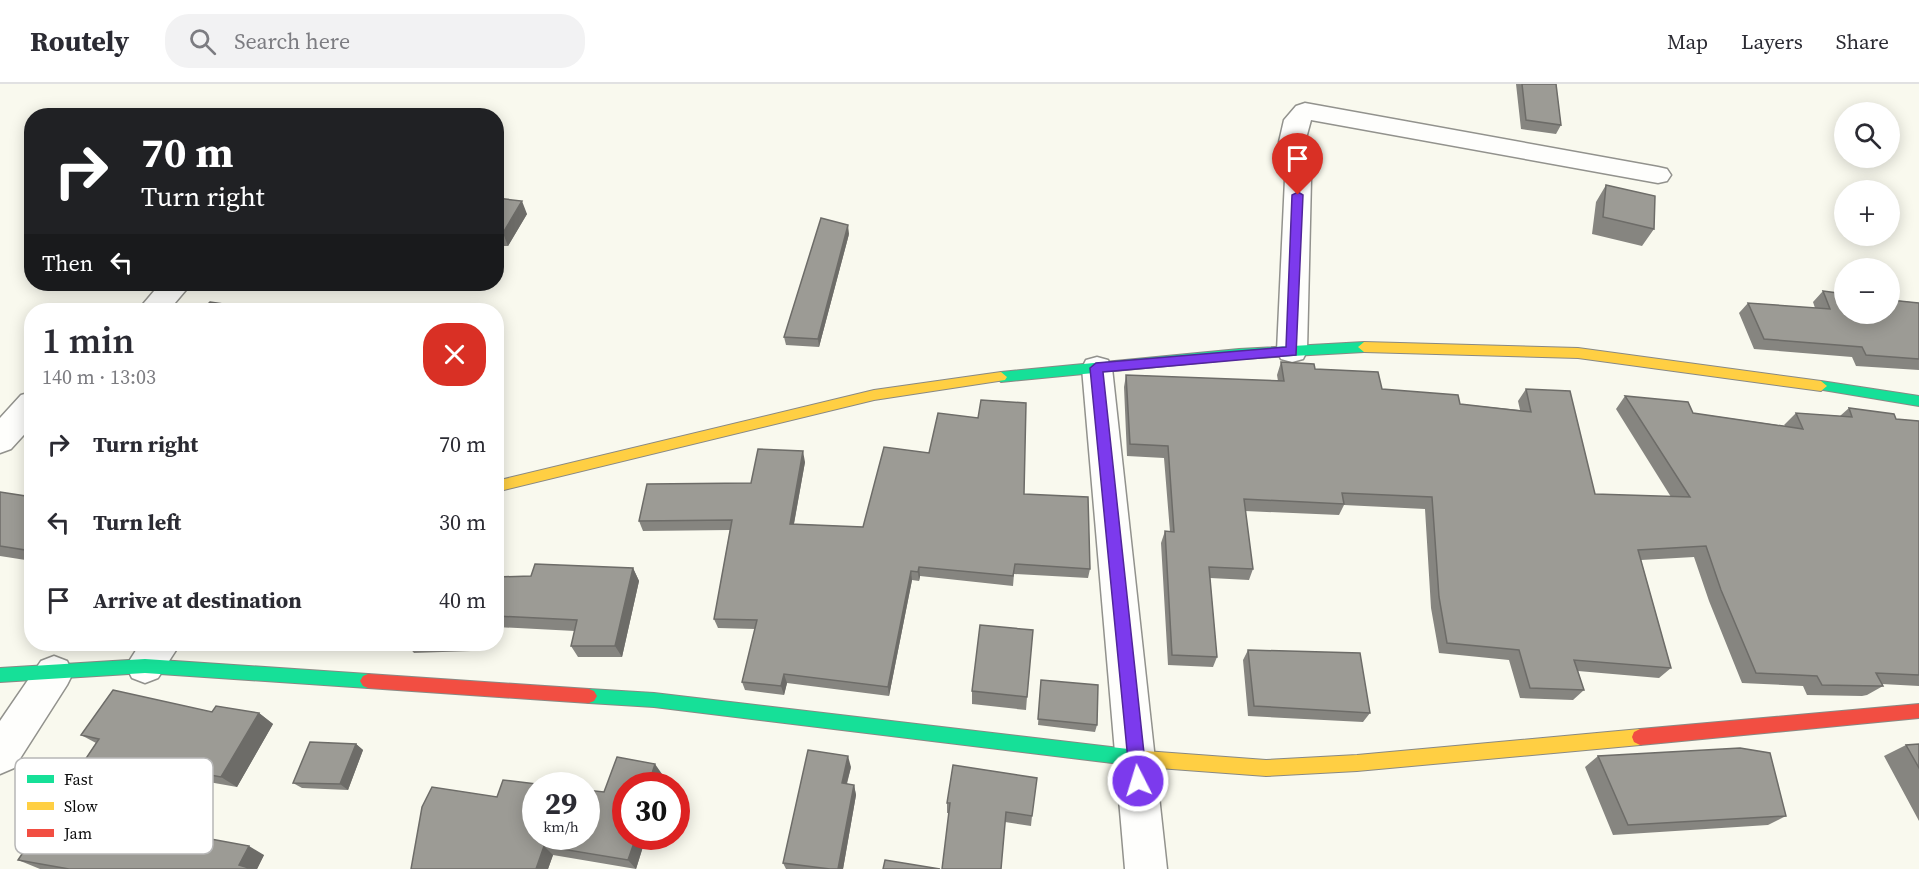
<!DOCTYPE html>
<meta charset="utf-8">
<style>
body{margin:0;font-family:"Source Serif 4",serif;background:#f2f2f3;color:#2b2b33;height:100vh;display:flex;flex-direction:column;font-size:22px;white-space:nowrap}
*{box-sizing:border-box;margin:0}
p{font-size:20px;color:#7c7c81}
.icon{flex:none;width:33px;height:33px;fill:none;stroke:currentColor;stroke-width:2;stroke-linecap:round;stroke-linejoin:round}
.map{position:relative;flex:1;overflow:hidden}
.sheet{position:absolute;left:24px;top:219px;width:480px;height:348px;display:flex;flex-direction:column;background:#fff;border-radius:24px;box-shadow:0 3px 15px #0003}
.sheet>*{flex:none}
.top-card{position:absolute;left:24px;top:24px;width:480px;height:183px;border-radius:24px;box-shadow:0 3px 15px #0003;background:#202124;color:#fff;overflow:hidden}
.fabs{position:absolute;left:1834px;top:18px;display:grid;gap:12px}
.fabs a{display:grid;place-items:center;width:66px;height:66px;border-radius:50%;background:#fff;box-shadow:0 3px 15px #0003;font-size:30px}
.speed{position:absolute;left:522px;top:688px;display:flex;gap:12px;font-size:30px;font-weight:700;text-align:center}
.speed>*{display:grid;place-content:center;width:78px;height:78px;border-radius:50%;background:#fff;box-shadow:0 3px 15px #0003;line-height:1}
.speed small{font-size:15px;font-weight:400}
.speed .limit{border:9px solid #d22;background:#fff;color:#111}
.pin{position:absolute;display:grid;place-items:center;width:51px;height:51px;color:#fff;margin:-62px -26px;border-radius:50% 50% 50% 0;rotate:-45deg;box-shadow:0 0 6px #0007}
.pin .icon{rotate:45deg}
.me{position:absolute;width:66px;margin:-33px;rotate:355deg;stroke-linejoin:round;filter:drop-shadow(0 0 4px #0008)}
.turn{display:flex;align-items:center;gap:21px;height:126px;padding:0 18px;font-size:27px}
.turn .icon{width:78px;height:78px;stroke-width:2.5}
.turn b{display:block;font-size:42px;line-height:51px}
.then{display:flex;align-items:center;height:57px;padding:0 18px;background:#0003;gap:12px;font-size:22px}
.round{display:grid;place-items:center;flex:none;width:63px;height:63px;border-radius:24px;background:#f2f2f3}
.headline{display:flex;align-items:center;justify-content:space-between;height:102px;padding:0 18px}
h1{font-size:36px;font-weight:600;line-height:45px}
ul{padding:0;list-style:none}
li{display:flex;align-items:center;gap:18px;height:78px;padding:0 18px}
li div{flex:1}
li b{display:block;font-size:22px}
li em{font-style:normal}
header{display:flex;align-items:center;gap:36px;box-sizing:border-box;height:84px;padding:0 30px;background:#fff;border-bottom:2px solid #e1e1e2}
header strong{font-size:28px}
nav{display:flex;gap:33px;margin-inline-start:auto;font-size:21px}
.search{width:420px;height:54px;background:#f2f2f3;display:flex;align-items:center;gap:15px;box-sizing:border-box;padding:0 21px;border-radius:24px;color:#7c7c81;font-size:22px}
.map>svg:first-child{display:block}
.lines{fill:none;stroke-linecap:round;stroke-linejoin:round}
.street-casing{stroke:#92928d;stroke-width:3}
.fast-casing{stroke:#898984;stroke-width:2}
.slow-casing{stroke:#898984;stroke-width:2}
.jam-casing{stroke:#898984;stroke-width:2}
.street{fill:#fefefc;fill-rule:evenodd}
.fast{fill:#16e098;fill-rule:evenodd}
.slow{fill:#ffcf43;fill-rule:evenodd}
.jam{fill:#f24e42;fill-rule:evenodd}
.wall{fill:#868580}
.shaded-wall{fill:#6d6c68}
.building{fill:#9c9b95;stroke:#6d6c68;stroke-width:1.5}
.route{fill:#7c3aed;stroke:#51269a;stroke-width:1.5}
.key{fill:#fff;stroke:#b6b6b6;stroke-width:1.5}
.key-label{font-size:16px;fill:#0b0b0b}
</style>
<header>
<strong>Routely</strong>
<div class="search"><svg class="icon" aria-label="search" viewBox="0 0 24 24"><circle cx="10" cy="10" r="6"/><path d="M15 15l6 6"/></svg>Search here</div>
<nav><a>Map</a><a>Layers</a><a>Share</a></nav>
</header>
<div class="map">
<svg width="1919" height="785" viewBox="0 0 1919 785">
<rect width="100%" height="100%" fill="#f9f9ee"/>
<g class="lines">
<defs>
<path id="street" d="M1305,19L1658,83L1667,85L1671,91L1667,97L1658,99L1311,36L1305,58L1311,95L1307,267L1303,275L1292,278L1281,275L1277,267L1285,95L1279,58L1284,36L1296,22Z
M160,200H191L169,226H138Z
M1097,273L1108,276L1112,284L1167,785H1125L1082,284L1086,276Z
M32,308V342L11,365L0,369V334L21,311Z
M140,560H180L158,594L145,599L132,594L126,582Z
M54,572L67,577L73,589L67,601L14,684L0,690V637L41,577Z"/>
<path id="fast" d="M1364,258L1370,263L1364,268L1239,275L1001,298L995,293L1001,288L1239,265Z
M1821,297L1919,312V322L1817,305L1815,302L1817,299Z
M145,575L368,590L373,592L376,597L373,602L368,604L145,589L0,598V584Z
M589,605L654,609L1145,667L1151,670L1153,675L1151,680L1145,683L654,623L589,619L584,617L581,612L584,607Z"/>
<path id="slow" d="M1364,258L1578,264L1821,297L1827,302L1821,307L1578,274L1364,268L1358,263Z
M1001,288L1007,293L1005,296L874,316L496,408V397L874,306Z
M1640,645L1646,648L1648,653L1646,658L1640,661L1357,687L1266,692L1145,683L1139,680L1137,675L1139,670L1145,667L1266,676L1357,671Z"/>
<path id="jam" d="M368,590L589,605L594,607L597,612L594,617L589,619L368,604L363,602L360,597L363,592Z
M1919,620V634L1640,661L1634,658L1632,653L1634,648L1640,645Z"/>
</defs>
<!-- street casing -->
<use href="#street" class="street-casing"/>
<!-- fast casing -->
<use href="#fast" class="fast-casing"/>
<!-- slow casing -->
<use href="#slow" class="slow-casing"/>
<!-- jam casing -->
<use href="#jam" class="jam-casing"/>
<!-- street -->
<use href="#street" class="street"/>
<!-- fast -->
<use href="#fast" class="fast"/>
<!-- slow -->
<use href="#slow" class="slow"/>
<!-- jam -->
<use href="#jam" class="jam"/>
</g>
<!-- wall -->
<path class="wall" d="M1516,0H1556L1561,41L1556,50L1521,45Z
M1606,101L1654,145L1642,162L1592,150L1596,118Z
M496,114L527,130L508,162H504L496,170Z
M849,150L819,263L786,261L784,253Z
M1823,207L1919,219V286L1856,282L1852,273L1754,265L1739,229L1748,219L1815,224L1813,218Z
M1281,278L1315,285L1382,305L1460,320L1520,326L1518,317L1526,305L1595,410L1671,413L1616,325L1625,312L1693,329L1785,342L1784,341L1796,329L1840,332L1849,324L1896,335L1919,337V602L1882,600L1883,602L1867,611L1862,612L1807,611L1803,602L1742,599L1709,517L1694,473L1641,476L1671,584L1659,594L1578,587L1584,606L1573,616L1520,614L1509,576L1439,569L1431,524L1425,425L1344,421L1339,431L1245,427L1253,485L1249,496L1210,494L1217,573L1213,583L1168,581L1161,459L1165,447L1170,448L1164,374L1127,372L1124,303L1126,291L1278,297L1277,291Z
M805,378L794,440L863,443L1024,410L1090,485L1088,494L1014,490L1013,502L920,492L919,497L912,496L889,612L787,599L784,611L745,606L742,598L755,545L718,544L714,535L730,446L643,447L639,437L751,399Z
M0,408L32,413V477L0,472Z
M633,484L639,497L622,573H578L571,562L575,547L496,543V493L531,492Z
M406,560H473L471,567L414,569Z
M1248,566L1370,629L1363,638L1248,632L1243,576Z
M1041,596L1097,641L1095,648L1038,641Z
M972,607L1027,613L1026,626L972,620Z
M212,628L259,629L273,640L237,703L152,688L112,752L264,771L257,785H40L18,776L96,659L81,651Z
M356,660L363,666L348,706L302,704L293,699Z
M1919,660V737L1884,672L1906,661Z
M1598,672L1786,732L1768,741L1613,751L1585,683Z
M851,683L847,700L854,701L856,711L843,785H786L783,779Z
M662,690L626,753H646L636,785L553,771L548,785L497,713L604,708Z
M947,719L1032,732L1031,742L947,729Z"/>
<!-- shaded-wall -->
<path class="shaded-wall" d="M522,117L527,130L508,162L503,149Z
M848,141L849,150L819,263L818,255Z
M498,149L504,162L496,170V151Z
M803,367L805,378L792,450L790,440Z
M919,483L920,492L919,497L918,488Z
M633,484L639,497L622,573L615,562Z
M911,487L912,496L889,612L888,603Z
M466,560H473L471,567Z
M784,590L787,599L784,611L781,602Z
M259,629L273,640L237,703L221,693Z
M356,660L363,666L348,706L340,700Z
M848,672L851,683L844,709L842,699Z
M134,677L152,688L107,760L88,751Z
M655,680L662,690L658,702H648Z
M854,701L856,711L843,785H838Z
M636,753H646L636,785L628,776Z
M249,762L264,771L257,785H246L239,781Z
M544,762L553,771L548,785H536Z"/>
<!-- building -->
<path class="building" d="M1522,0H1556L1561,41L1526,36Z
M1606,101L1655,112L1654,145L1603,133Z
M496,114L522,117L503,149H498L496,151Z
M821,134L848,141L818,255L784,253Z
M1823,207L1845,210V230H1890V216L1919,219V275L1866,271L1862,263L1764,255L1748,219L1830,225Z
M210,218L251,224L249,226H202Z
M1281,278L1314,280L1315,285L1378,288L1382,305L1458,311L1460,320L1531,328L1526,305L1570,307L1595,410L1690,413L1625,312L1688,318L1693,329L1803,345L1796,329L1852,333L1849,324L1894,330L1896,335L1919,337V591L1876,589L1883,602H1878L1822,601L1817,592L1756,589L1721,506L1706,462L1638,466L1671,584L1574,576L1584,606L1530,604L1519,566L1447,559L1439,513L1432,413L1342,409L1344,420L1244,415L1253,485L1209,483L1217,573L1172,571L1165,447L1174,448L1168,362L1130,360L1126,291L1284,297Z
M981,316L1026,319L1024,410L1088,413L1090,485L1015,480L1013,492L919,483L918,488L911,487L888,603L784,590L781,602L742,598L757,536L714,535L732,436L639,437L647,400L751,399L758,365L803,367L790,440L863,443L884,363L929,369L938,329L978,334Z
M0,408L32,413V467L0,462Z
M535,480L633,484L615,562H571L577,536L496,532V493L531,492Z
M980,541L1033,546L1027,613L972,607Z
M1248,566L1360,569L1370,629L1254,622Z
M1041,596L1098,601L1097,641L1038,635Z
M113,606L212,628L216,622L259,629L221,693L134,677L88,751L200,753L249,762L239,781L252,785H69L18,776L99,655L81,651Z
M310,658L356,660L340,700L293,699Z
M1919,660V684L1906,661Z
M1740,664L1770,669L1786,732L1628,741L1598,672Z
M808,666L848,672L842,699L854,701L838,785H830L783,779Z
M617,673L655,680L648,702H626V753H636L628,776L544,762L536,785H411L422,723L432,703L497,713L503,696L553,702H536V753H586V706L604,708Z
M953,681L1037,694L1032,732L1006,728L1001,785H942L950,719H947Z
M885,776L940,785H883Z"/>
<!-- route -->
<path class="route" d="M1298,108L1303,111L1296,271L1103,288L1147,697L1144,702L1138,705L1133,702L1130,697L1090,284L1096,279L1286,263L1292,111Z"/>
<!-- legend -->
<rect x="15" y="674" width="198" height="96" rx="9" class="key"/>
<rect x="27" y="691" width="27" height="8" fill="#16e098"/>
<rect x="27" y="718" width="27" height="8" fill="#ffcf43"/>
<rect x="27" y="745" width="27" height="8" fill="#f24e42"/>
<g class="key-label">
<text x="64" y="701">Fast</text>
<text x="64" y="728">Slow</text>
<text x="64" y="755">Jam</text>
</g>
</svg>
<div class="fabs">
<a><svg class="icon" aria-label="search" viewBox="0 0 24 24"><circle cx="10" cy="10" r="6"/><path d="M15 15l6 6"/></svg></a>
<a>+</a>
<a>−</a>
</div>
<div class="speed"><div>29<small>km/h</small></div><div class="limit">30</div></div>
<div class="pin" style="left:1298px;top:111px;background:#d93025"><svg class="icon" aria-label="arrive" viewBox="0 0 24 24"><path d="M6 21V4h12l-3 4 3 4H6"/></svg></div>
<svg class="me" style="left:1138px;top:697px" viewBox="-20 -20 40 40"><circle r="17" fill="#7c3aed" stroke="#fff" stroke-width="3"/><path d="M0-11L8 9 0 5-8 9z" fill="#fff"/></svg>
<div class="top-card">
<div class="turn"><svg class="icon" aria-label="right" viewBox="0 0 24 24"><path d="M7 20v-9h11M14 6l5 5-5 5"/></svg><div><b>70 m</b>Turn right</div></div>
<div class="then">Then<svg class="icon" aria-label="left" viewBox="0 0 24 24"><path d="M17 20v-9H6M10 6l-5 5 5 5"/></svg></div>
</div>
<section class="sheet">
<div class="headline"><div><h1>1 min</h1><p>140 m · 13:03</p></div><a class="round" style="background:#d93025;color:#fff"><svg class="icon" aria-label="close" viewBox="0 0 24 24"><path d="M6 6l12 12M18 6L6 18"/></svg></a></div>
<ul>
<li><svg class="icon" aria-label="right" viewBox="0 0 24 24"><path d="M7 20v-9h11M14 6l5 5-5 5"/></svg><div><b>Turn right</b></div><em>70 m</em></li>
<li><svg class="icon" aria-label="left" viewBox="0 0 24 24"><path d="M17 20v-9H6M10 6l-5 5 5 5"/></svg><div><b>Turn left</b></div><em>30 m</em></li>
<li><svg class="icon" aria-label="arrive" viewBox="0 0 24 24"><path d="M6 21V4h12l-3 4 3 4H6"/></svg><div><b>Arrive at destination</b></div><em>40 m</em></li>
</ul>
</section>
</div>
